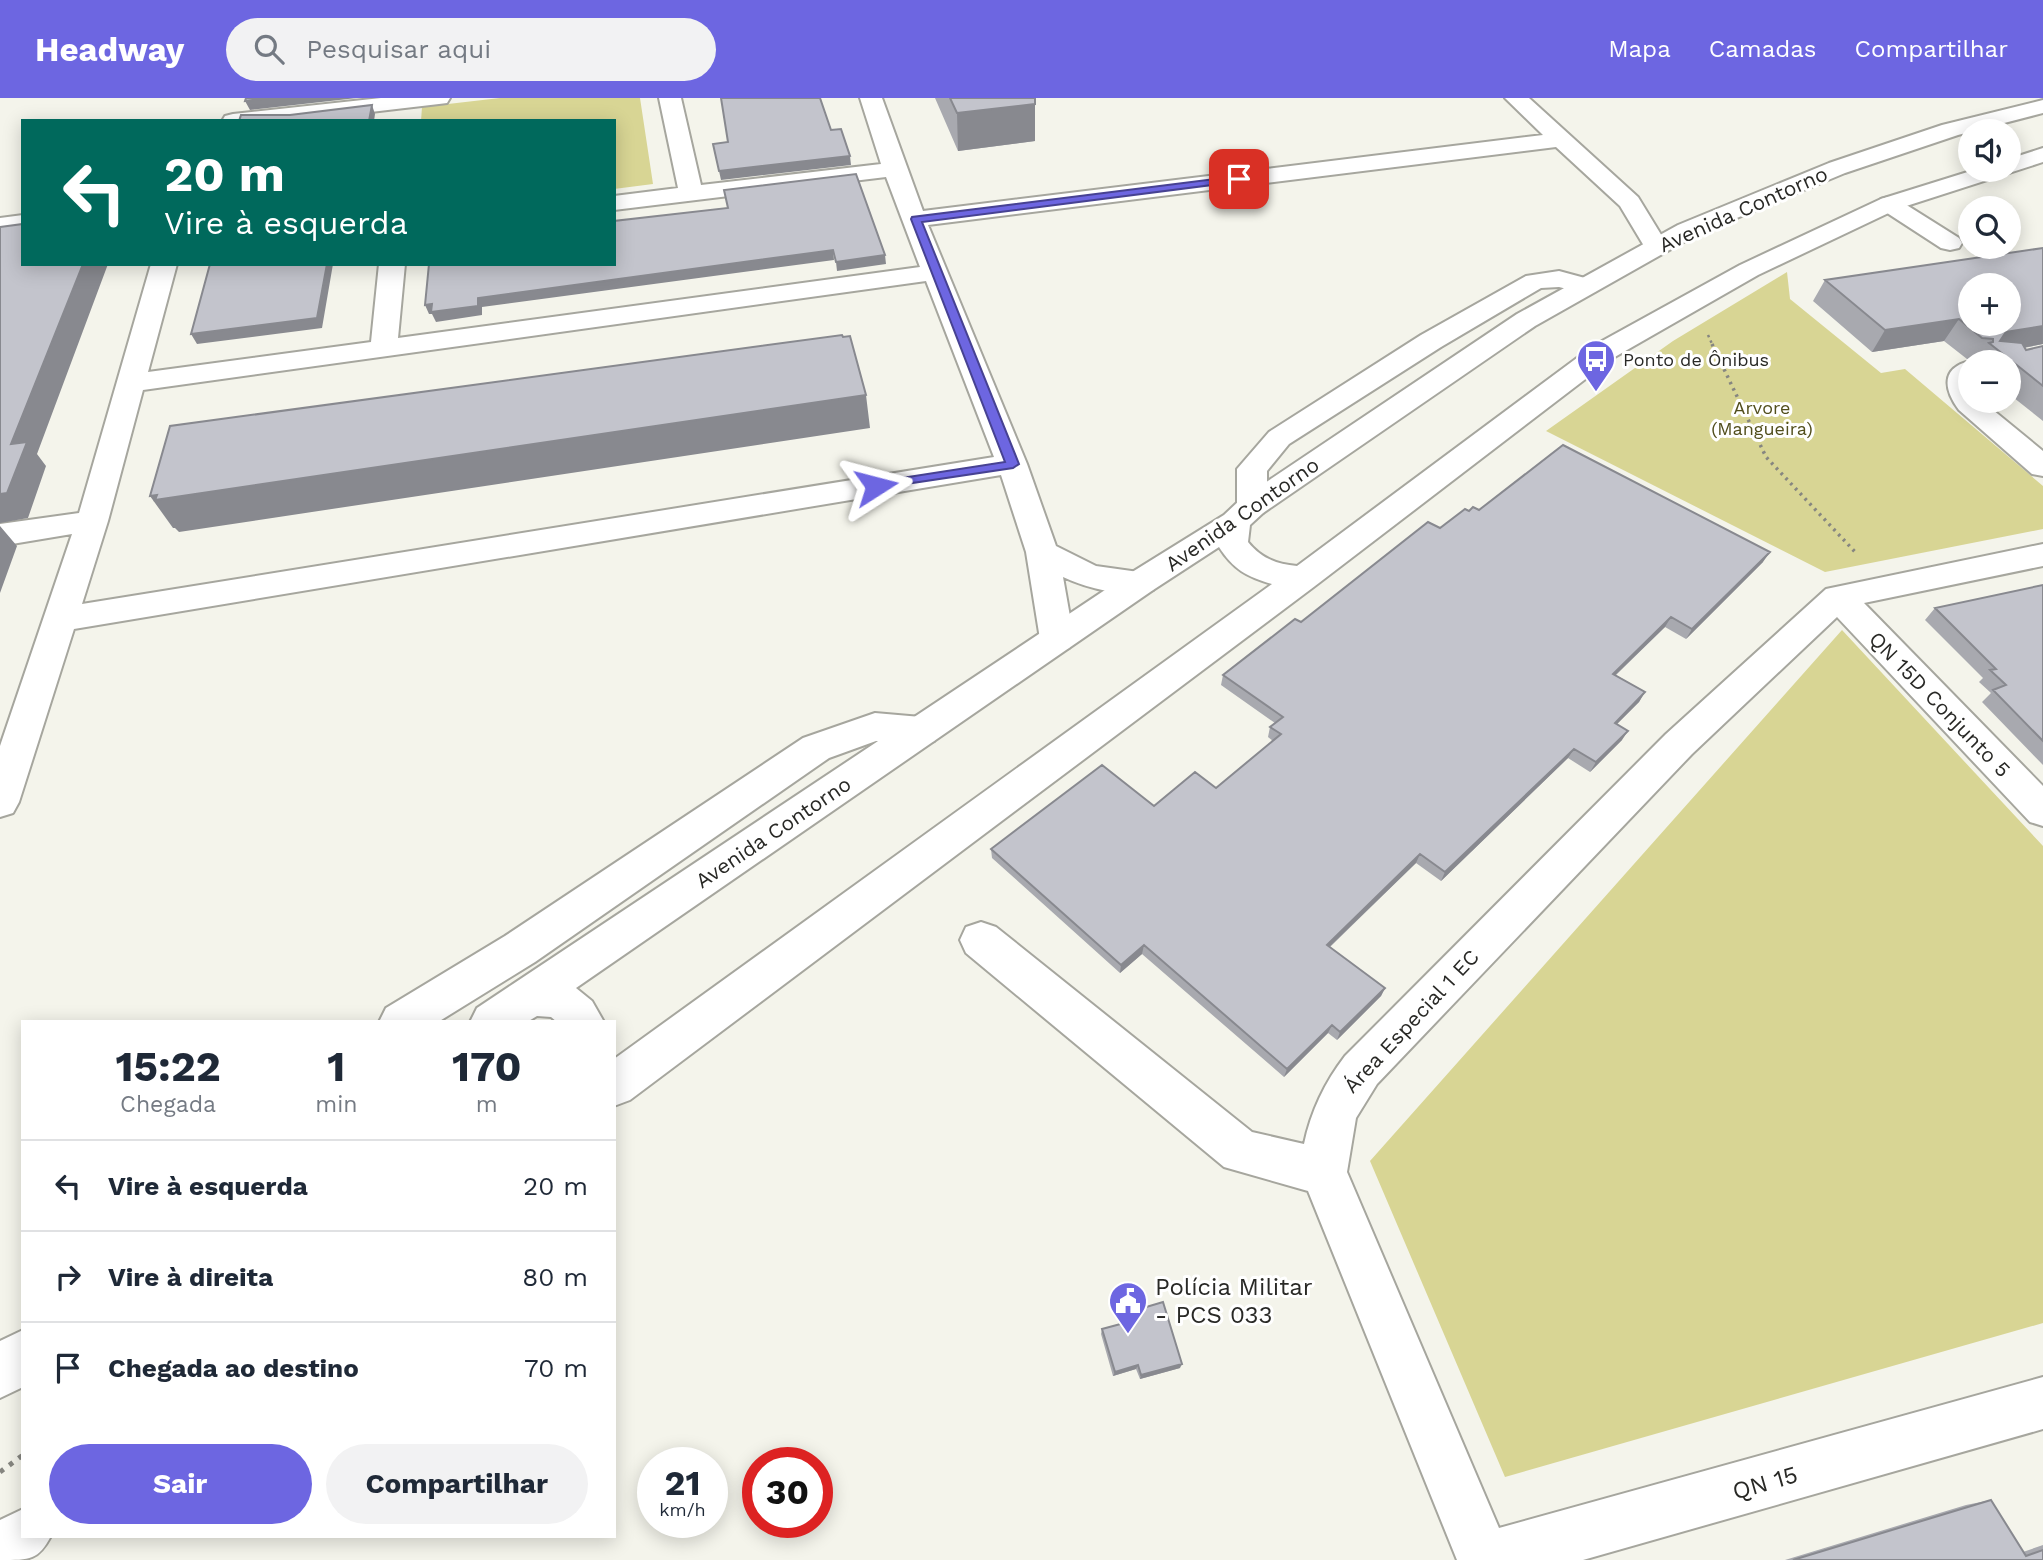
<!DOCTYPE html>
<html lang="pt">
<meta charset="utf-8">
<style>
body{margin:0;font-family:"Work Sans",sans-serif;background:#f2f2f3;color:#1f2937;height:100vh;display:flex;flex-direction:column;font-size:26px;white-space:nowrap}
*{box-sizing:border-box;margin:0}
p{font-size:23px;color:#747a83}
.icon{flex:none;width:38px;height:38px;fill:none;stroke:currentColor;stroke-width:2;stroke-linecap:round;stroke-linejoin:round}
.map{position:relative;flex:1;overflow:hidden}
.panel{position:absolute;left:21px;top:922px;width:595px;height:518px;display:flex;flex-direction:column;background:#fff;border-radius:0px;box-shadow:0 4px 18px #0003}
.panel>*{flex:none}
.guide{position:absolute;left:21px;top:21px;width:595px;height:147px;border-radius:0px;box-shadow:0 4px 18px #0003;background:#00695c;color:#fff;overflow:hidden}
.tools{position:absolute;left:1958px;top:21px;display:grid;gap:14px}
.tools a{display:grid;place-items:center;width:63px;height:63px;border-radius:50%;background:#fff;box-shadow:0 4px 18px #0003;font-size:35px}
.speed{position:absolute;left:637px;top:1349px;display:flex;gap:14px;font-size:35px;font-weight:700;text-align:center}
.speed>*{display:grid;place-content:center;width:91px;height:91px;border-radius:50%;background:#fff;box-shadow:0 4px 18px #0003;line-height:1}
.speed small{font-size:18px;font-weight:400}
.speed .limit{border:10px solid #d22;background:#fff;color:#111}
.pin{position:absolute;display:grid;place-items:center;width:60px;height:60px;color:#fff;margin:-30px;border-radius:14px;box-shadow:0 4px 10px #0006}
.me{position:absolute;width:77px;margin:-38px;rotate:81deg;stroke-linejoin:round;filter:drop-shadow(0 0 5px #0008)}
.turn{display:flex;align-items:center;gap:24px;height:147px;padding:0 28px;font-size:32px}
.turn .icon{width:91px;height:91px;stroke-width:2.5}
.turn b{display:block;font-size:49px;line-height:60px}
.eta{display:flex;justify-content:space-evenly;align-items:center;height:119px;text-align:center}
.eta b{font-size:42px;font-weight:700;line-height:49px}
.cta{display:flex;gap:14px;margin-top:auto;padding:14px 28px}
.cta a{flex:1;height:80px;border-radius:42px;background:#6d66e1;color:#fff;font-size:28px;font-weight:700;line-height:80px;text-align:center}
.cta a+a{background:#f2f2f3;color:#1f2937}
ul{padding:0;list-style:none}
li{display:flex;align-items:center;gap:21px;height:91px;padding:0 28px;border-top:2px solid #e0e1e3}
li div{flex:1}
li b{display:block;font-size:26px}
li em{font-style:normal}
header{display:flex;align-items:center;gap:42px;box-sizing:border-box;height:98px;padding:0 35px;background:#6d66e1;color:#fff}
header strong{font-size:33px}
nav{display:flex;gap:38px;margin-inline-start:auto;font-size:24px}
.search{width:490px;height:63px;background:#f2f2f3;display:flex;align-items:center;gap:18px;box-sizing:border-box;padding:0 24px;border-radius:38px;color:#747a83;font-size:26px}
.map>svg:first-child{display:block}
.green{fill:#d8d594}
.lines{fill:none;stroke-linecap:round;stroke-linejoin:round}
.minor-casing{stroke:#a6a69e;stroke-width:4}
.major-casing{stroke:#a6a69e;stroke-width:4}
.path-far2{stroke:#868680;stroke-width:2.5;stroke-dasharray:2.5 3.5;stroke-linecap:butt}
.path-far1{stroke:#868680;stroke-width:3.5;stroke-dasharray:2.5 4.5;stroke-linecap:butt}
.path{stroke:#868680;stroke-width:5;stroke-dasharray:4.5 7;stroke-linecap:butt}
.minor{fill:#fff;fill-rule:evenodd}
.major{fill:#fff;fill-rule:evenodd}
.wall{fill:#a8a9af}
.shaded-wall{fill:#88898f}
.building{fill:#c3c4cc;stroke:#88898f;stroke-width:2;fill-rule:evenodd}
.route{fill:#6d66e1;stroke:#474292;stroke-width:2}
.labels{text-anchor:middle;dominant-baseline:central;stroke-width:6;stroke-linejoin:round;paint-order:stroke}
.far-poi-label{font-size:18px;fill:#292926;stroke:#fff;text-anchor:start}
.far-park-label{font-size:18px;fill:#514e1c;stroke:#fff}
.street-label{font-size:21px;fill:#292926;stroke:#fff}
.near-poi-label{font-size:24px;fill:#292926;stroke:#fff;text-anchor:start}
.near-street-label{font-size:24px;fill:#292926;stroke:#fff}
</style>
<header>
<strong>Headway</strong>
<div class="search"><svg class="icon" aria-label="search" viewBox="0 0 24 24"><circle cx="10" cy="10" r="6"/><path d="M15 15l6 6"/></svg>Pesquisar aqui</div>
<nav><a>Mapa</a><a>Camadas</a><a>Compartilhar</a></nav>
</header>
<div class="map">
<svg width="2043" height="1462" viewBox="0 0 2043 1462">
<rect width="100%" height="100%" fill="#f4f4eb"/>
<!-- green -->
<path class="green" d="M500,0H640L653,86L614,91V23H421L422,9Z
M1787,174L1790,201L1881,275L1905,271L2043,388V431L1825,474L1546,333L1673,243Z
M1842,532L2043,748V1225L1505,1379L1370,1063Z"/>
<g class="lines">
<defs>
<path id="minor" d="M381,0H450L447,5L439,6L294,23H222L225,18L233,16Z
M659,0H681L701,87L881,66L860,0H882L923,113L1543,37L1505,0H1529L1638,99L1668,148L1665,153L1656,155L1647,153L1620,108L1556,49L928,127L1027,366L1056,448L1096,468L1153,476L1157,484L1153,492C1125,500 1089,491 1063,479L1074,541L1069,550L1057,553L1045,550L1040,541L1026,454L1001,377L74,531L19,704L13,715L0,719V648L72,436L0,448V426L79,415L151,166H177L148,274L371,244L379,166H405L398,240L920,169L886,79L614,112V98L678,90ZM926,183L994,359L82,506L108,423L143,292Z
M1889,99L1897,101L1959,140L1962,145L1959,150L1950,152L1941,150L1881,111L1877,106L1881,101Z
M23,117V131L0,134V120Z
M1559,173L1596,183L1600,188L1596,193L1587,196L1559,189L1541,190L1441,249L1289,346L1267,373V408L1263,415L1252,418L1241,415L1237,408V371L1269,334L1421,237L1526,178Z
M1970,263L1976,264H1970V303H1982L2043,353V378L2032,376L1959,312C1944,292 1940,270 1970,263Z
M2043,446V468L1864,505L2043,688V728L2030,724L1837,519L1692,656L1377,986L1356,1020L1347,1074L1499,1430L2043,1279V1331L1583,1462H1457L1308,1093L1224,1069L966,855L960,842L966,829L981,824L996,829L1252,1034L1304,1046C1311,1013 1325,984 1345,958L1666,636L1826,491Z
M875,615L921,619L934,623L939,633L934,643L921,647L876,643L829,660L535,864L438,924H379L386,910L505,838L803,640Z"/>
<path id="major" d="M2043,2V15L1958,37L1845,75L1696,137L1535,228L1263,415L1250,427L1248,444C1261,460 1276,466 1297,468L1593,248L1740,167L1881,101L1974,72H2009V61L2043,50V64L1897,111L1758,177L1613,260L1315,488L630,1002L614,1008V961L1272,486C1247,479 1233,471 1219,449L1153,492L576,890L592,903L604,924H557L551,919L537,918L527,924H470L477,910L513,886L1129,476L1224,417L1241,401L1517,216L1678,127L1829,65L1942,27Z
M23,1232V1289L0,1300V1243Z
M23,1411V1438H51C38,1462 31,1462 0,1462V1422Z"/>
</defs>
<!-- minor casing -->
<use href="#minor" class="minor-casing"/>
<!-- major casing -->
<use href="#major" class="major-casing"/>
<!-- path-far2 -->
<path class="path-far2" d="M1708,237L1713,248"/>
<!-- path-far1 -->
<path class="path-far1" d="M1712,246L1766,359L1857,456"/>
<!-- path -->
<path class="path" d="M0,1374L23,1357"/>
<!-- minor -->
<use href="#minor" class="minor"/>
<!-- major -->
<use href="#major" class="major"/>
</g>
<!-- wall -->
<path class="wall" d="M935,0H1035V43L958,53Z
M2043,150V246L2024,250L2026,252L2043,248V323L2009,296V264H1975L1977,262L1967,261L1944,243L1872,254L1813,203L1825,182Z
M1479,412L1763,464L1686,541L1665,529L1616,577L1645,594L1639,604L1617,626L1622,642L1590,674L1568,660L1441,783L1416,765L1330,849L1385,890L1381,898L1337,942L1328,935L1284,979L1142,856L1120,875L992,760L991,751L1154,708L1216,690L1273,643L1268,639L1270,629L1275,625L1221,587L1223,577L1301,524L1440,430L1469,413Z
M2043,487V667L1982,604L1991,595L1979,584L1983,580L1925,522L1935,510Z
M1126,1215L1180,1270L1140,1281L1136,1271L1113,1278L1101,1236L1102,1231L1126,1225L1125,1220Z
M1991,1402L2023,1454L2043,1447V1462H1785L1966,1407Z"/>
<!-- shaded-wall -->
<path class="shaded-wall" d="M269,0H357L250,12L245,3Z
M1035,6V43L958,53L957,15Z
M372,7L375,16L374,23H369Z
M850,58L851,67L721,82L719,73Z
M833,152L834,162L482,209V217L436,224L432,216H429L425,207Z
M885,157L886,166L837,173L836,164Z
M83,166H108L37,356L46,368L28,420L0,425V396L11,346Z
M327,166H333L322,230L197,246L191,236Z
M1959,221L1944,243L1872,254L1885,232Z
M2043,228V246L2000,254L1995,250L2006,234Z
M866,297L870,330L179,434L175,430H173L150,398Z
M0,428L17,448L0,495Z
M1770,454L1763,464L1686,541L1692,531Z
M1671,519L1665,529L1607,585L1613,576Z
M1645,594L1639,604L1609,634L1615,625Z
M1628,633L1622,642L1590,674L1596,664Z
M1574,651L1568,660L1441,783L1445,774Z
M1420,756L1416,765L1323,855L1327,847Z
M1144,847L1142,856L1120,875L1121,867Z
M1385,890L1381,898L1337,942L1340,934Z
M1332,927L1328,935L1284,979L1287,971Z
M1182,1266L1180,1270L1140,1281L1141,1277Z
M1138,1267L1136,1271L1113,1278L1115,1274Z"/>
<!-- building -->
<path class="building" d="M246,0H269L245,3Z
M721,0H820L831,32L841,31L850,58L719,73L713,46L728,44Z
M950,0H1035V6L957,15Z
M372,7L369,23H239L241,17H290Z
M856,76L885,157L836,164L833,152L478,200V208L431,214L432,206L425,207L429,166H614V123L728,110L724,92Z
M23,126V166H83L11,346L27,344L7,395L0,396V129Z
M2043,150V228L2006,234L2000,243L2022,245L2026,252L2043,248V288L1989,245L1993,244V241L1982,240L1959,221L1885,232L1825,182ZM1970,187H2009V226H1970Z
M210,166H327L317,220L191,236Z
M842,237L843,239L850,238L866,297L155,402L157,397L150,398L170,328Z
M1563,347L1770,454L1692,531L1671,519L1613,576L1645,594L1615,625L1628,633L1596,664L1574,651L1445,774L1420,756L1327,847L1385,890L1340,934L1332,927L1287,971L1144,847L1121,867L991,751L1102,667L1154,708L1195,674L1216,690L1281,636L1270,629L1283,619L1223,577L1295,521L1301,524L1428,424L1440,430L1465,411L1469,413L1473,409L1479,412Z
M2043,487V643L1993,592L2006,587L1990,572L1996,571L1935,510Z
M1163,1204L1182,1266L1141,1277L1138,1267L1115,1274L1102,1231L1128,1224L1126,1215Z
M1991,1402L2026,1458L2043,1452V1462H1793Z"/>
<!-- route -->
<path class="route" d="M1239,78L1243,79V83L922,124L1019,366L1013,370L872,391V385L876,384L1005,364L911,121L912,119Z"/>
<!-- icons -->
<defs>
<symbol id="bus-pin" viewBox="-11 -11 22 30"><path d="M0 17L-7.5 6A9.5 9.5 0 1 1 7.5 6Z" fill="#6d66e1" stroke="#fff"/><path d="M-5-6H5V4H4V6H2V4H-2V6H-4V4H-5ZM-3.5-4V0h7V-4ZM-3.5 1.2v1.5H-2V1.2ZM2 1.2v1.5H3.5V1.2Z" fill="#fff"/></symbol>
<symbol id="civic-pin" viewBox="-11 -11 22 30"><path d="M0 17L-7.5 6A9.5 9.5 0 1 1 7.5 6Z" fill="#6d66e1" stroke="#fff"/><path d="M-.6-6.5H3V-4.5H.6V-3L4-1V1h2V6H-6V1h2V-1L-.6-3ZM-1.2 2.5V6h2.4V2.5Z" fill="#fff"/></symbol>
</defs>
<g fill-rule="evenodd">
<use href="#bus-pin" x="1574" y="239" width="44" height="60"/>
<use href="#civic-pin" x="1106" y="1181" width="44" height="60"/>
</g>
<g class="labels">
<!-- far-poi labels -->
<g class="far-poi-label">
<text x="1623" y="261">Ponto de Ônibus</text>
</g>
<!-- far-park labels -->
<g class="far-park-label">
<text x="1762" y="309">Arvore<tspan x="1762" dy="21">(Mangueira)</tspan></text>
</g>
<!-- street labels -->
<g class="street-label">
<text transform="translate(1743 111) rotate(-24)">Avenida Contorno</text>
<text transform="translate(1242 416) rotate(-35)">Avenida Contorno</text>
<text transform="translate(1940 606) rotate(46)">QN 15D Conjunto 5</text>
<text transform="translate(773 734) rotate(-34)">Avenida Contorno</text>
<text transform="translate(1411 923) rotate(-47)">Área Especial 1 EC</text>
</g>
<!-- near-poi labels -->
<g class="near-poi-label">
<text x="1155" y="1189">Polícia Militar<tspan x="1155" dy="28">- PCS 033</tspan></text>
</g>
<!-- near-street labels -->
<g class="near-street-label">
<text transform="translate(1765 1385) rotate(-16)">QN 15</text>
</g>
</g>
</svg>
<div class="tools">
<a><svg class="icon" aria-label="sound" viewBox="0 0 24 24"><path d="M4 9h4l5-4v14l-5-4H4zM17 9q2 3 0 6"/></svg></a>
<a><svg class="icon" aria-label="search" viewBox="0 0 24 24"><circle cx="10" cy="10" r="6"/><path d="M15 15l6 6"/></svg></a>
<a>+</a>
<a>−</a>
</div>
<div class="speed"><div>21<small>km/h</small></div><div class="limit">30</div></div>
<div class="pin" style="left:1239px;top:81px;background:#d93025"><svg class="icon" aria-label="arrive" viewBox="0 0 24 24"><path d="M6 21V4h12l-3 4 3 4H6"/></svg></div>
<svg class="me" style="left:876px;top:388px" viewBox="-20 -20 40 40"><path d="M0-17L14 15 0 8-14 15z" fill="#6d66e1" stroke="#fff" stroke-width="4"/></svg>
<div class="guide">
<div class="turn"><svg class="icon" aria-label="left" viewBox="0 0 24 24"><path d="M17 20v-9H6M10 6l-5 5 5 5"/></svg><div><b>20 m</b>Vire à esquerda</div></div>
</div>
<section class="panel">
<div class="eta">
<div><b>15:22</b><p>Chegada</p></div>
<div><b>1</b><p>min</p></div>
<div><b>170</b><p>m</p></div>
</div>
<ul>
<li><svg class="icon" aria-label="left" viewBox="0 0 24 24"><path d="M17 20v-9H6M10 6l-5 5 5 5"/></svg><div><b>Vire à esquerda</b></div><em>20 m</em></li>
<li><svg class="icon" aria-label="right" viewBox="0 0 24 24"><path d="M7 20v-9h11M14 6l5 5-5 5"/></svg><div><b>Vire à direita</b></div><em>80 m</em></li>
<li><svg class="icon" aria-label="arrive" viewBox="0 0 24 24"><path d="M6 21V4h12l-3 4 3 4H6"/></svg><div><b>Chegada ao destino</b></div><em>70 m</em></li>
</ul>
<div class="cta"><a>Sair</a><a>Compartilhar</a></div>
</section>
</div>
